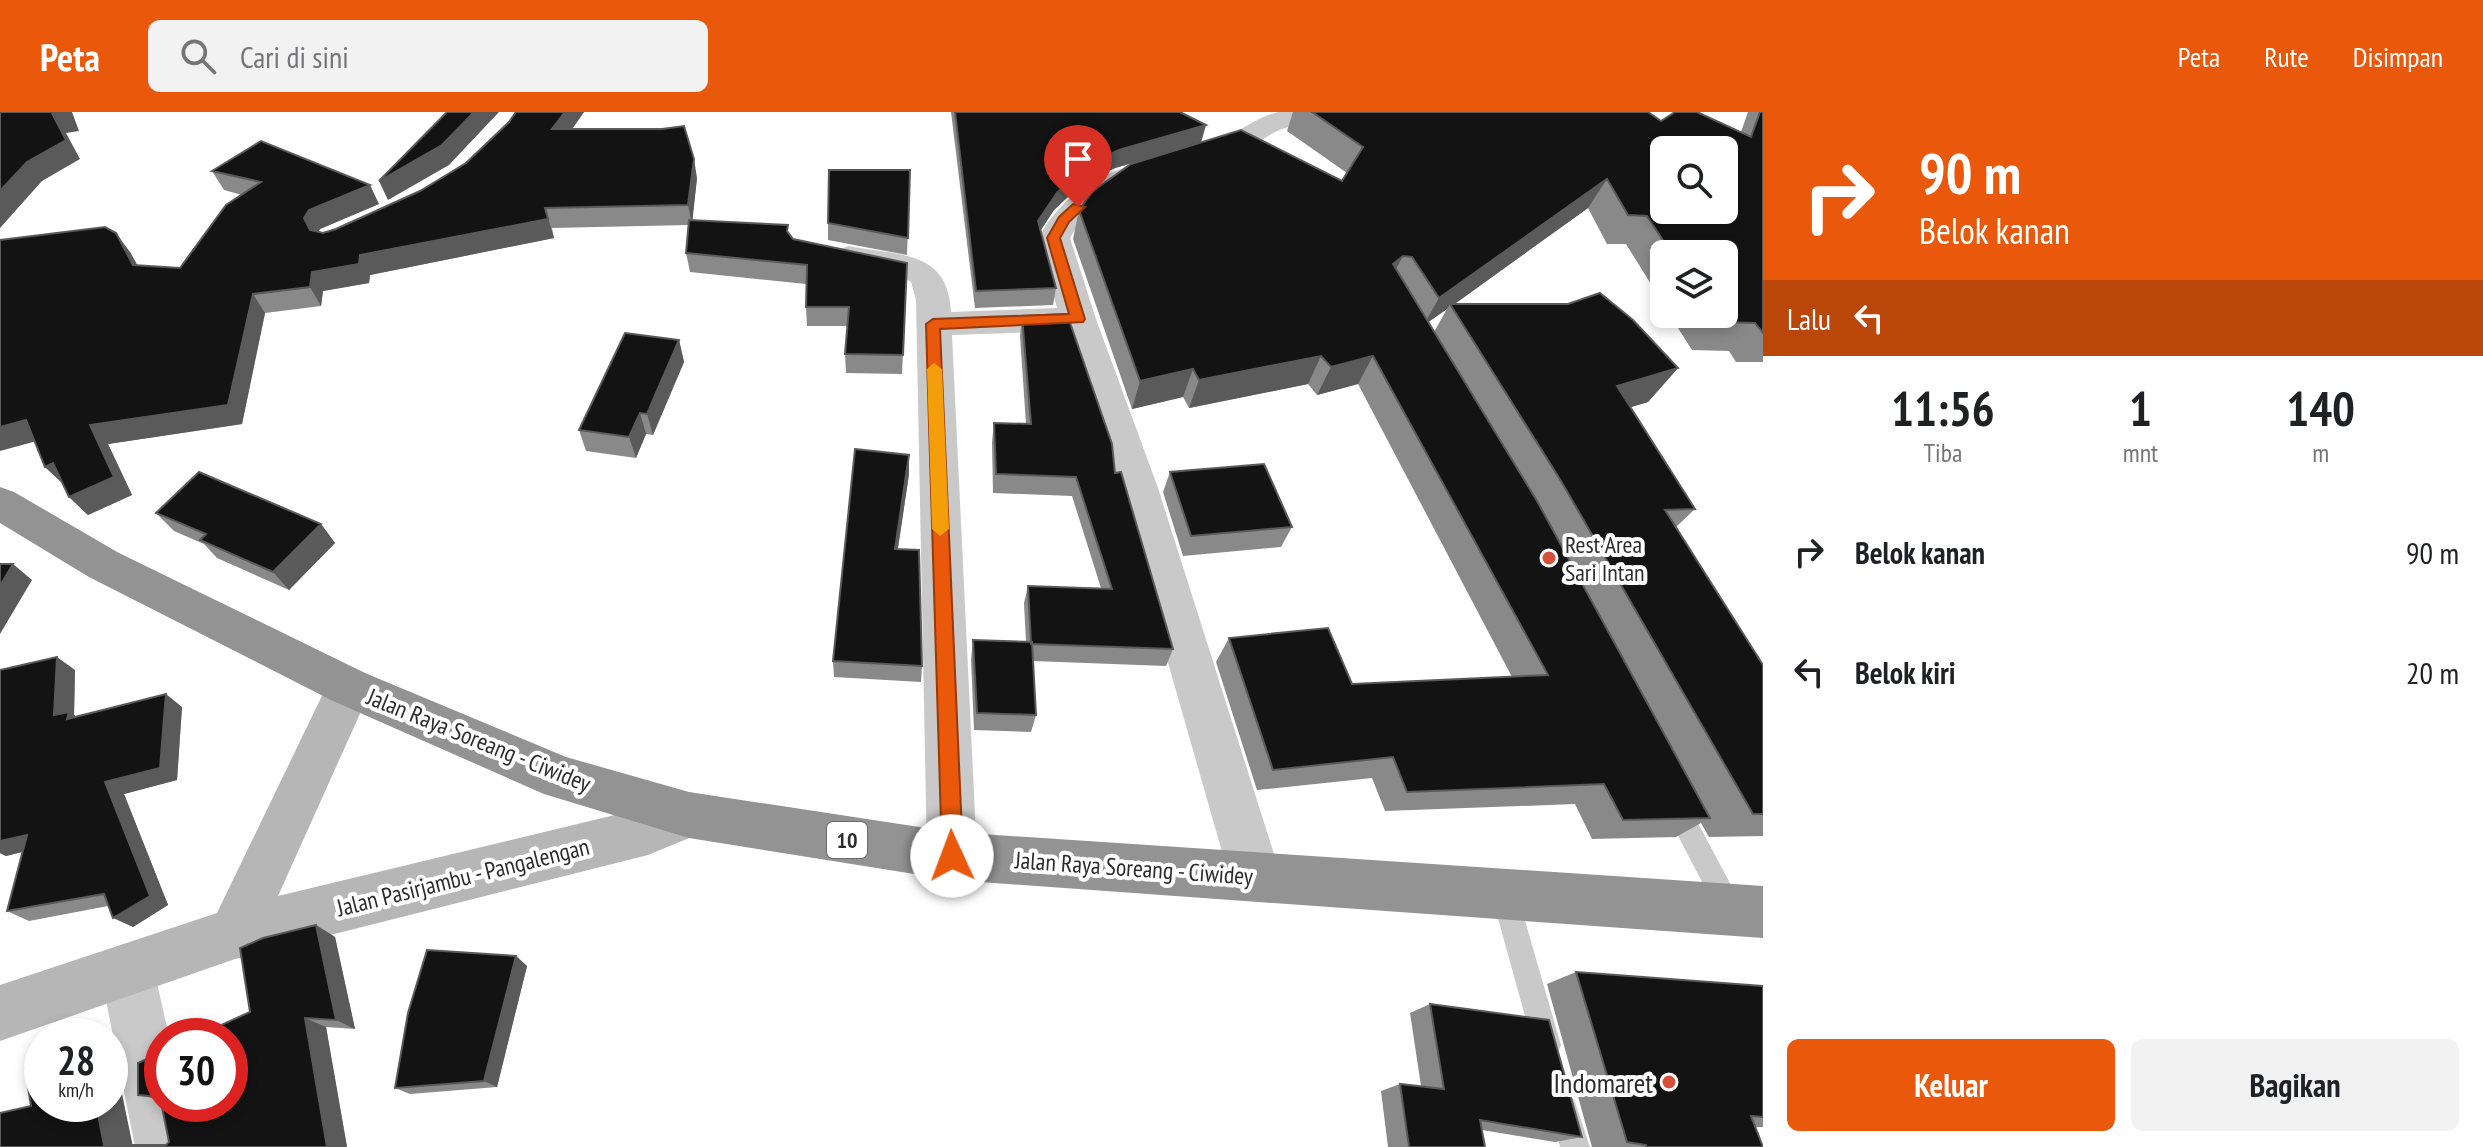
<!DOCTYPE html>
<html lang="id">
<style>
body{margin:0;font-family:"PT Sans Narrow",sans-serif;background:#f2f2f2;color:#202124;height:100vh;display:flex;flex-direction:column;font-size:30px;white-space:nowrap}
*{box-sizing:border-box;margin:0}
p{font-size:26px;color:#757577}
.icon{flex:none;width:44px;height:44px;fill:none;stroke:currentColor;stroke-width:2;stroke-linecap:round;stroke-linejoin:round}
.map{position:relative;flex:1;overflow:hidden}
.sheet{display:flex;flex-direction:column;background:#fff;width:720px}
.sheet>*{flex:none}
.banner{background:#ea580c;color:#fff;overflow:hidden}
.buttons{position:absolute;left:1650px;top:24px;display:grid;gap:16px}
.buttons a{display:grid;place-items:center;width:88px;height:88px;border-radius:12px;background:#fff;box-shadow:0 4px 12px #0003;font-size:40px}
.speed{position:absolute;left:24px;top:906px;display:flex;gap:16px;font-size:40px;font-weight:700;text-align:center}
.speed>*{display:grid;place-content:center;width:104px;height:104px;border-radius:50%;background:#fff;box-shadow:0 4px 12px #0003;line-height:1}
.speed small{font-size:20px;font-weight:400}
.speed .limit{border:12px solid #d22;background:#fff;color:#111}
.pin{position:absolute;display:grid;place-items:center;width:68px;height:68px;color:#fff;margin:-82px -34px;border-radius:50% 50% 50% 0;rotate:-45deg;box-shadow:0 0 8px #0007}
.pin .icon{rotate:45deg}
.me{position:absolute;width:88px;margin:-44px;rotate:358deg;stroke-linejoin:round;filter:drop-shadow(0 0 6px #0008)}
.turn{display:flex;align-items:center;gap:28px;height:168px;padding:0 24px;font-size:36px}
.turn .icon{width:104px;height:104px;stroke-width:2.5}
.turn b{display:block;font-size:56px;line-height:68px}
.then{display:flex;align-items:center;height:76px;padding:0 24px;background:#0003;gap:16px;font-size:30px}
.eta{display:flex;justify-content:space-evenly;align-items:center;height:136px;text-align:center}
.eta b{font-size:48px;font-weight:800;line-height:56px}
.button{display:flex;gap:16px;margin-top:auto;padding:16px 24px}
.button a{flex:1;height:92px;border-radius:12px;background:#ea580c;color:#fff;font-size:32px;font-weight:800;line-height:92px;text-align:center}
.button a+a{background:#f2f2f2;color:#202124}
ul{padding:0;list-style:none}
li{display:flex;align-items:center;gap:24px;height:120px;padding:0 24px}
li div{flex:1}
li b{display:block;font-size:30px}
li em{font-style:normal}
header{display:flex;align-items:center;gap:48px;box-sizing:border-box;height:112px;padding:0 40px;background:#ea580c;color:#fff}
header strong{font-size:38px}
nav{display:flex;gap:44px;margin-inline-start:auto;font-size:28px}
.search{width:560px;height:72px;background:#f2f2f2;display:flex;align-items:center;gap:20px;box-sizing:border-box;padding:0 28px;border-radius:12px;color:#757577;font-size:30px}
main{display:flex;flex:1;min-height:0}
.map>svg:first-child{display:block}
.lines{fill:none;stroke-linecap:round;stroke-linejoin:round}
.lane{fill:#c9c9c9;fill-rule:evenodd}
.street{fill:#c9c9c9;fill-rule:evenodd}
.secondary{fill:#b6b6b6;fill-rule:evenodd}
.highway{fill:#939393;fill-rule:evenodd}
.wall{fill:#898989;fill-rule:evenodd}
.shaded-wall{fill:#5a5a5a}
.building{fill:#131313;stroke:#5a5a5a;stroke-width:2;fill-rule:evenodd}
.route{fill:#ea580c;stroke:#983908;stroke-width:2}
.slow{fill:#f59e0b}
.poi-dot{fill:#d64f3b;stroke:#fff;stroke-width:3}
.labels{text-anchor:middle;dominant-baseline:central;stroke-width:8;stroke-linejoin:round;paint-order:stroke}
.shield{fill:#fff;stroke:#6b6b6b;stroke-width:2}
.shield-label{font-size:22px;font-weight:bold;fill:#2c2c2c}
.poi-label{font-size:24px;fill:#2c2c2c;stroke:#fff;text-anchor:start}
.street-label{font-size:24px;fill:#2c2c2c;stroke:#fff}
.near-poi-label{font-size:28px;fill:#2c2c2c;stroke:#fff;text-anchor:end}
</style>
<header>
<strong>Peta</strong>
<div class="search"><svg class="icon" aria-label="search" viewBox="0 0 24 24"><circle cx="10" cy="10" r="6"/><path d="M15 15l6 6"/></svg>Cari di sini</div>
<nav><a>Peta</a><a>Rute</a><a>Disimpan</a></nav>
</header>
<main>
<div class="map">
<svg width="1763" height="1035" viewBox="0 0 1763 1035">
<rect width="100%" height="100%" fill="#fff"/>
<g class="lines">
<!-- lane -->
<path class="lane" d="M1675,682L1684,685L1739,788L1743,797L1739,806L1730,810L1721,806L1666,701L1663,693L1666,685Z
M1504,768L1513,772L1517,781L1561,933L1557,943L1547,947L1537,943L1533,933L1491,781L1495,772Z
M1564,983L1574,987L1590,1035H1560L1550,997L1554,987Z"/>
<!-- street -->
<path class="street" d="M1278,0H1334L1329,6C1311,11 1292,12 1275,20C1262,27 1251,36 1237,42C1177,64 1106,65 1070,126L1096,207L1158,376L1281,764L1273,782L1255,789L1237,782L1229,764L1118,376L1065,219L952,223L977,744L970,761L952,768L934,761L927,744L916,188L911,170L906,167L837,152L832,145L837,138L849,134C898,144 948,137 951,200L1057,196L1038,126C1085,48 1140,57 1216,29C1238,21 1255,6 1278,0Z
M127,831L146,839L154,858L169,924H162V992H184L193,1035H135L100,858L108,839Z"/>
<!-- secondary -->
<path class="secondary" d="M349,555L365,561L372,575L278,784L648,695L689,680L706,687L714,703L706,719L648,743L235,847L0,929V873L217,801L333,561Z"/>
<!-- highway -->
<path class="highway" d="M0,375L14,380L119,441L365,561L566,645L689,680L952,720L1763,774V826L952,768L689,726L544,682L333,589L89,465L0,411Z"/>
</g>
<!-- wall -->
<path class="wall" d="M516,0H584L572,17L697,66L692,108L789,123L793,127L907,151L902,262L846,261L845,242L848,214H807L806,195V172L690,160L686,141L688,113L552,116L554,126L370,163L369,171L323,179L321,194L265,201L242,312L108,332L132,383L88,403L69,385L63,371L45,355L34,329L130,140L138,154L180,156L242,83L224,78L212,59L379,92L320,117L318,119L323,121L336,117L420,79L466,51L509,10Z
M951,0H1180L1201,30L1342,69L1347,61L1287,19L1293,0H1648L1661,9L1741,20L1748,0H1763V250H1736L1729,239L1692,238L1669,202H1724V142H1664V193L1626,132H1607L1588,96L1454,192L1678,256L1648,290L1630,295L1695,397L1676,415L1763,553V724L1709,725L1701,711L1676,725L1592,727L1575,692L1385,699L1372,666L1257,678L1216,550L1229,526L1352,572L1512,565L1358,272L1317,283L1308,272L1189,296L1183,285L1132,297L1073,127L1079,98L1177,38L1115,56L1094,66L1073,80L1054,98L1040,119L1056,176L1053,193L975,196ZM1447,197L1434,220L1428,210Z
M910,58L907,143L828,128V111Z
M1022,204L1115,361L1173,537L1166,554L1033,549L1036,603L1031,620L974,618L971,547L973,528L1026,530L1024,491L1028,474L1101,476L1072,384L993,381L992,330L994,311L1026,312L1020,224Z
M679,228L684,250L653,323L646,322L636,346L586,339L579,318Z
M909,343V362L898,437L922,554L921,570L834,565L833,549Z
M1170,360L1292,415L1281,435L1183,444L1163,380Z
M156,401L321,412L335,431L289,478L217,446L204,432L174,419Z
M0,558H75L74,603L76,605L182,595L177,668L124,682L168,793L133,815L108,794L29,809L7,799L23,740L6,744L0,741Z
M316,813L335,825L355,917L326,915L347,1035H0L31,994L112,934L132,1033H166L169,1030L161,988L138,983L250,900Z
M516,844L527,854L497,975L410,982L395,976Z
M1576,860L1763,874V1015H1755L1763,1035H1592L1547,872Z
M1430,892L1582,1025L1555,1030L1482,1018L1485,1035H1388L1381,979L1400,972L1421,974L1410,901Z"/>
<!-- shaded-wall -->
<path class="shaded-wall" d="M61,0H72L79,19L66,21L80,47L42,69L0,116V79L52,1Z
M474,0H499L449,53L388,88L379,69Z
M565,0H584L558,37L552,17Z
M1206,13L1201,31L1115,56L1094,66L1073,80L1054,98L1035,127L1038,109L1057,81L1076,62L1097,48L1119,38Z
M694,47L697,66L692,113L688,93Z
M1607,67L1588,96L1452,194L1450,192L1447,197L1423,214L1439,186Z
M370,73L379,92L320,117L314,126L304,106L309,98Z
M545,96L554,126L370,163L369,171L323,179L321,194L310,175L312,160L360,143Z
M116,121L130,140L148,173L133,153Z
M1403,144L1388,172L1393,152Z
M253,182L265,201L242,312L108,332L132,383L88,403L69,385L90,313Z
M679,228L684,250L653,323L647,302Z
M1321,244L1308,272L1189,296L1199,268Z
M1373,244L1358,272L1317,283L1331,255Z
M1678,256L1648,290L1589,308L1617,274Z
M1193,257L1183,285L1132,297L1140,269Z
M640,301L646,322L636,346L629,325Z
M26,308L44,327L0,339V315Z
M909,343V362L895,455V437Z
M53,351L64,373L45,355Z
M321,412L335,431L289,478L273,460Z
M13,452L32,468L0,522V474Z
M57,545L75,558L74,603L87,612L54,603Z
M166,582L182,595L177,668L124,682L168,793L133,815L113,806L105,670Z
M27,723L48,733L6,744L0,741V729Z
M316,813L335,825L355,917L336,908Z
M516,844L527,854L497,975L484,969Z
M305,906L326,915L347,1035H327Z
M110,933L112,934L133,1035L104,1033L96,992H110Z"/>
<!-- building -->
<path class="building" d="M0,0H61L52,1L66,28L27,50L0,79Z
M447,0H474L442,33L379,69Z
M516,0H565L552,17H662L684,14L694,47L688,93L545,96L548,107L360,143L359,152L312,160L310,175L253,182L228,293L90,313L114,365L69,385L53,351L45,355L26,308L0,315V128L105,115L116,121L133,153L180,156L226,93L261,70L212,59L261,29L370,73L309,98L304,106L310,118L323,121L336,117L420,79L466,51L509,10Z
M955,0H1180L1206,13L1119,38L1097,48L1076,62L1057,81L1038,109L1056,176L976,179Z
M1312,0H1648L1661,9L1675,0H1697L1751,25L1760,0H1763V221L1755,211L1717,210L1712,202H1724V142H1672L1647,104L1628,103L1607,67L1439,186L1412,145L1403,144L1393,152L1537,389L1710,706L1623,708L1604,672L1407,680L1393,645L1273,658L1229,526L1328,516L1352,572L1548,563L1373,244L1331,255L1321,244L1199,268L1193,257L1140,269L1079,98L1093,79L1131,52L1241,18L1342,69L1363,35ZM1664,38H1724V98H1664Z
M829,58H910L908,126L828,111Z
M689,108L788,113L787,119L793,127L907,151L903,243L845,242L849,195H806L807,153L686,141Z
M1600,181L1633,208L1678,256L1617,274L1695,397L1665,398L1763,553V702H1753L1561,369L1450,192H1568Z
M1067,202L1112,332L1115,361L1121,360L1173,537L1031,532L1028,474L1112,477L1076,365L996,362L994,311L1031,312L1022,204Z
M625,221L679,228L647,302L640,301L629,325L579,318Z
M855,337L909,343L895,437L919,438L922,554L833,549Z
M1264,352L1292,415L1191,424L1170,360Z
M199,360L321,412L273,460L200,428L206,422L156,401Z
M0,452H13L0,474Z
M973,528L1032,530L1036,603L977,601Z
M57,545L54,603L69,600L67,607L166,582L160,656L105,670L150,784L113,806L104,782L7,799L27,723L0,729V558Z
M316,813L336,908L305,906L327,1035H0V1001L31,994L25,956L42,947V992H96L104,1033H166L169,1030L160,985L138,983V951L162,940V992H230V924H197L250,900L240,836L263,826Z
M427,838L516,844L484,969L395,976L408,901Z
M1576,860L1763,874V1005L1751,1004L1763,1035H1646V1033L1627,1030Z
M1430,892L1549,908L1582,1025L1480,1008L1485,1035H1409L1400,972L1444,977Z"/>
<!-- route -->
<path class="route" d="M1073,92L1085,95L1069,110L1060,126L1085,207L1083,210L940,217L963,744L960,752L952,754L945,752L942,744L926,212L933,207L1069,202L1047,126L1059,105Z"/>
<!-- slow -->
<path class="slow" d="M934,251L942,257L949,417L940,424L932,417L927,257Z"/>
<!-- markers -->
<g class="poi-dot">
<circle cx="1549" cy="446" r="8"/>
<circle cx="1669" cy="970" r="8"/>
</g>
<g class="labels">
<!-- shield labels -->
<rect class="shield" x="827" y="710" width="40" height="36" rx="6"/>
<g class="shield-label">
<text x="847" y="728">10</text>
</g>
<!-- poi labels -->
<g class="poi-label">
<text x="1565" y="432">Rest Area<tspan x="1565" dy="28">Sari Intan</tspan></text>
</g>
<!-- street labels -->
<g class="street-label">
<text transform="translate(479 628) rotate(22)">Jalan Raya Soreang - Ciwidey</text>
<text transform="translate(1134 756) rotate(4)">Jalan Raya Soreang - Ciwidey</text>
<text transform="translate(463 765) rotate(-14)">Jalan Pasirjambu - Pangalengan</text>
</g>
<!-- near-poi labels -->
<g class="near-poi-label">
<text x="1653" y="970">Indomaret</text>
</g>
</g>
</svg>
<div class="buttons">
<a><svg class="icon" aria-label="search" viewBox="0 0 24 24"><circle cx="10" cy="10" r="6"/><path d="M15 15l6 6"/></svg></a>
<a><svg class="icon" aria-label="layers" viewBox="0 0 24 24"><path d="M12 4l9 5-9 5-9-5zM3 14l9 5 9-5"/></svg></a>
</div>
<div class="speed"><div>28<small>km/h</small></div><div class="limit">30</div></div>
<div class="pin" style="left:1078px;top:95px;background:#d93025"><svg class="icon" aria-label="arrive" viewBox="0 0 24 24"><path d="M6 21V4h12l-3 4 3 4H6"/></svg></div>
<svg class="me" style="left:952px;top:744px" viewBox="-20 -20 40 40"><circle r="19" fill="#fff"/><path d="M0-13L10 11 0 6-10 11z" fill="#ea580c"/></svg>
</div>
<section class="sheet">
<div class="banner">
<div class="turn"><svg class="icon" aria-label="right" viewBox="0 0 24 24"><path d="M7 20v-9h11M14 6l5 5-5 5"/></svg><div><b>90 m</b>Belok kanan</div></div>
<div class="then">Lalu<svg class="icon" aria-label="left" viewBox="0 0 24 24"><path d="M17 20v-9H6M10 6l-5 5 5 5"/></svg></div>
</div>
<div class="eta">
<div><b>11:56</b><p>Tiba</p></div>
<div><b>1</b><p>mnt</p></div>
<div><b>140</b><p>m</p></div>
</div>
<ul>
<li><svg class="icon" aria-label="right" viewBox="0 0 24 24"><path d="M7 20v-9h11M14 6l5 5-5 5"/></svg><div><b>Belok kanan</b></div><em>90 m</em></li>
<li><svg class="icon" aria-label="left" viewBox="0 0 24 24"><path d="M17 20v-9H6M10 6l-5 5 5 5"/></svg><div><b>Belok kiri</b></div><em>20 m</em></li>
</ul>
<div class="button"><a>Keluar</a><a>Bagikan</a></div>
</section>
</main>
